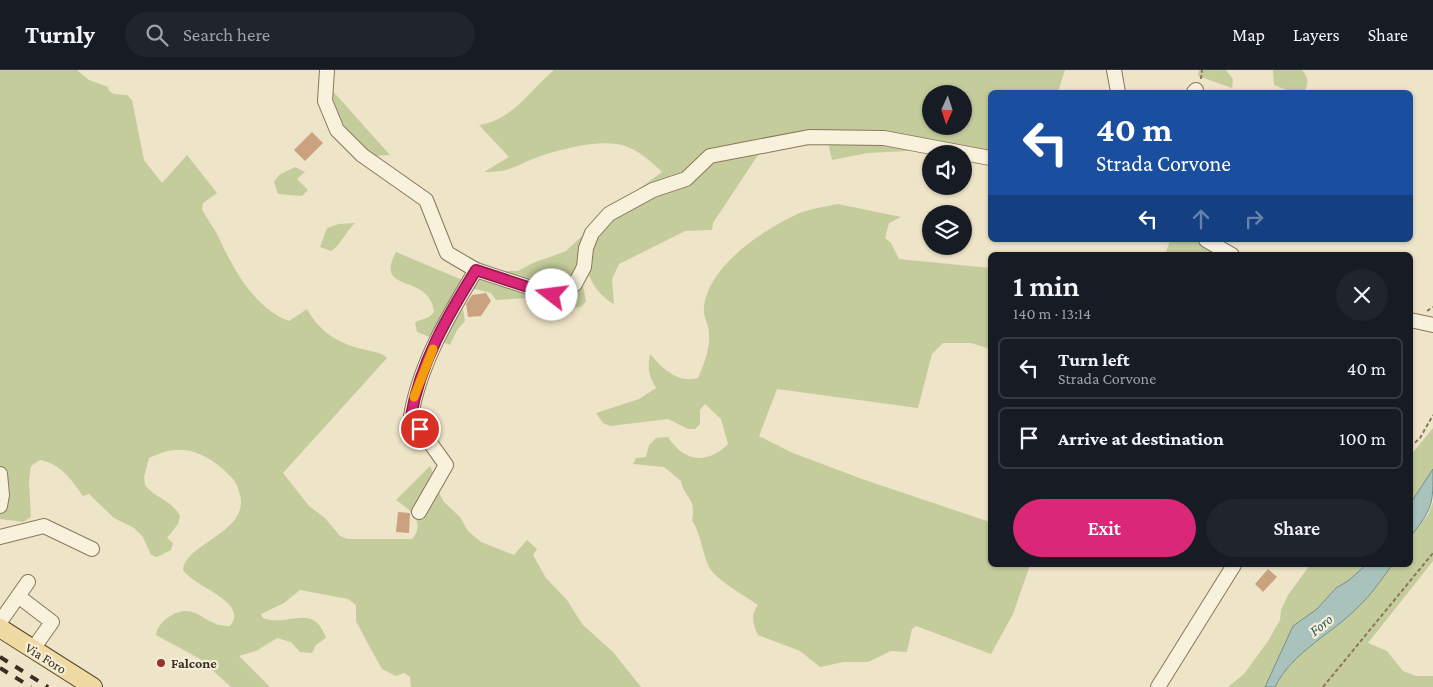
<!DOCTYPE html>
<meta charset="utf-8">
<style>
body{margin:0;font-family:"Crimson Pro",serif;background:#20242c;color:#f1f3f6;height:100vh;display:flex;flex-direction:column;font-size:19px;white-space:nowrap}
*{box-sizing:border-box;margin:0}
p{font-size:16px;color:#9ea1a6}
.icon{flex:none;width:28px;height:28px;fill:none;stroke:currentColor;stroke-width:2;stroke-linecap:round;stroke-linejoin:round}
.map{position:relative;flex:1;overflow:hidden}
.side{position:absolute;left:988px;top:182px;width:425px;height:315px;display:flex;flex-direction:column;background:#171b24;border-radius:8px;box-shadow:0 1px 4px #0004}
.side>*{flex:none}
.hud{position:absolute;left:988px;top:20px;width:425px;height:152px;border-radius:8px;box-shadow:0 1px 4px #0004;background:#1a4fa0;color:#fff;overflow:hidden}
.needle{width:32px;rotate:183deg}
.tools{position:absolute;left:922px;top:15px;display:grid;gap:10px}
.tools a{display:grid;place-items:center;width:50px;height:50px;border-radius:50%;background:#171b24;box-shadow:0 1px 4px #0004;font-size:25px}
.pin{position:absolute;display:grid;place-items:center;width:42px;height:42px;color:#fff;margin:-21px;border:2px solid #fff;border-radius:50%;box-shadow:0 1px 5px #0007}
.me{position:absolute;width:55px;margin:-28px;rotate:285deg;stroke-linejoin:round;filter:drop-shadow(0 0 4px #0008)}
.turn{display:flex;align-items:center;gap:18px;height:105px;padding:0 25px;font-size:22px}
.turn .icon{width:65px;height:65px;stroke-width:2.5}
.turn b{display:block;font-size:35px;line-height:42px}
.lanes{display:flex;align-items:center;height:48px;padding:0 25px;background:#0003;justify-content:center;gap:25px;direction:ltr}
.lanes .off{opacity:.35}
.round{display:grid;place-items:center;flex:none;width:52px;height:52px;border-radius:26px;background:#20242c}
.summary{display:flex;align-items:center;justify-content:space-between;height:85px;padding:0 25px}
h1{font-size:30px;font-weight:600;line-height:38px}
.cta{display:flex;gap:10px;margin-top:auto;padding:10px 25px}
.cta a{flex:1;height:58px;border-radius:30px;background:#db2777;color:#fff;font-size:20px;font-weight:600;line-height:58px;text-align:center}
.cta a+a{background:#20242c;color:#f1f3f6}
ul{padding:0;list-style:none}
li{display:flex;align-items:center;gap:15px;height:62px;margin:0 10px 8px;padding:0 15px;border:2px solid #363941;border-radius:8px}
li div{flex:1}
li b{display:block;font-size:19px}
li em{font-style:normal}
header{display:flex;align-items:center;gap:30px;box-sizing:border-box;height:70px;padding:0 25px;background:#171b24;border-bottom:1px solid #363941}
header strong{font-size:24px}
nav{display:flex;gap:28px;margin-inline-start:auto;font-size:18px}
.search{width:350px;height:45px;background:#20242c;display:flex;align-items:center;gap:12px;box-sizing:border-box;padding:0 18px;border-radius:28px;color:#9ea1a6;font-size:19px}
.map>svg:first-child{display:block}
.green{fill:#c4cc9c;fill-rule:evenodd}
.water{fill:#a9c2bc;stroke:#6f918a}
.building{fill:#cba27f}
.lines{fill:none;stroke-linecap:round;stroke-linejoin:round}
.minor-casing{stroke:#8a775d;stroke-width:16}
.major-casing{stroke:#584531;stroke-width:20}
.path{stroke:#8a775d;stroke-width:2;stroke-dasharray:4 2.5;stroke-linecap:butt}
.minor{stroke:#f8f1dc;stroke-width:14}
.major{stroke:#efdba2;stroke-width:18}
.rail{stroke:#3b2e21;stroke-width:4;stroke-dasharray:9 9;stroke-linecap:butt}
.route-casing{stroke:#8e194d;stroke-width:12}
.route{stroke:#db2777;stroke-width:9}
.slow{stroke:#f59e0b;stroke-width:9}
.poi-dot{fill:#98322e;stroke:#f5eed8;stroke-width:2}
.labels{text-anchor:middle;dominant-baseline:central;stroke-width:4.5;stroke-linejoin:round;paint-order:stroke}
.street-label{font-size:14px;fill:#3b2e21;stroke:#f5eed8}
.poi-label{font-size:14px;font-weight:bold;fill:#3b2e21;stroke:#f5eed8;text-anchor:start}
.water-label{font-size:15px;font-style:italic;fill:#305a59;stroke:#f5eed8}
</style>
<header>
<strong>Turnly</strong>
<div class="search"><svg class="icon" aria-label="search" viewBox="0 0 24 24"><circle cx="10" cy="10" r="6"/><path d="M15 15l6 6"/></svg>Search here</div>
<nav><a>Map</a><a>Layers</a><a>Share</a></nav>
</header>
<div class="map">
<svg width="1433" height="617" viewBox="0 0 1433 617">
<rect width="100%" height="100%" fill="#eee4c8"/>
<!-- green -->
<path class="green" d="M0,0H77L89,10L108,17L109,21L114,24L127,25L132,30L144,90L162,113L187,85L217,123L203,133L202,139C206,148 213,156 218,166C233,198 253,237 289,251L307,239C319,261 337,273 362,279C370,281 381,282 387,288L283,403L309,436L325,448L340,466L348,469H412C427,452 409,439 396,430L430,396L435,408L437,419L444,432L460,447L468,461L481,472L514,485L527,470L537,479L533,485L546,508L567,530L582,554L613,582L641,617H411L410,607L404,603L396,606L382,599L368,574L356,551V535L348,529L300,520L284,533L261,544L263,548C288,558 313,531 326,568L316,575L312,583L300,582L291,572L277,568L256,581L239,586L270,617H231L200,589L156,565C157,558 161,553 166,549C196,527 203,558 230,556C250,532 195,518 183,500C184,474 250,462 240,425C238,418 237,413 232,408C221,396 209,387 194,382C178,377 164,381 149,388L144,407L145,415C156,429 172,430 180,446L178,454L167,468L173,473L171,480L157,487L151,485L143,467L134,458L114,448L89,424L83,426C71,409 61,394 40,390L31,396L29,411L31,447L23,452L0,449Z
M554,0H1065L1058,22H990V85L919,76L907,81L868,83L832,90L828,71L762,79L713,153L712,160L685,161L619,194L612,209L614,234C602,228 592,215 588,203L577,202L583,216L586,231L582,236L575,238L555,205L537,212L528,228L496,230L491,223L471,218L462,233L465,251L457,260L450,275L417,262L415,252L429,247L434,242C430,202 373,225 396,182L467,212L474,201L464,186L504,201H518L533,193L566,181L610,140L662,102C653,93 638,80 625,76C603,68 560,79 538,87C514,96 512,102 484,102L509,87L479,55C514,49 529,21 554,0ZM931,24H964V56H931Z
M1199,0H1226L1233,9L1232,18L1198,6Z
M1273,0H1302C1309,9 1309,12 1304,22H1291L1274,15Z
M330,18L390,85L373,86C348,67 337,48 330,18Z
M295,97L305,102L297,109L308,120L302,126L278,124L274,112L279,105Z
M838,134L901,147L889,153L885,168L891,173L899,189L990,198V279L971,273H943L932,284L918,338L777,319L759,366L793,383L862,409L990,452V495H1030L1013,544L991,584L916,556L912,559L907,582L891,581L868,592H844L820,597L800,581L758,565C753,555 750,545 758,535C745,526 716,510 709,497C702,482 701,464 692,450C697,428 684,428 681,411L664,397L633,394L636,388L646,387L649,375L656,368L668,367C684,392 707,395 728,374L721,349L705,334L700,340V354L695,359H688L668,349L610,356L603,353L596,343L639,329L656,318C649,306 647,299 650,284C662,298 678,314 698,308C705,292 712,274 708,256C706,250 703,244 704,238C707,198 760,162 793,146C807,139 823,137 838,134Z
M355,153C346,161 341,175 331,181L320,177L327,158L339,154Z
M1170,170H1198L1224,185H1165Z
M1433,358V399L1410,434V386Z
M1433,432V491L1368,573L1387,581L1403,601L1416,606H1433V617H1275C1292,582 1332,564 1358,537C1371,525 1382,509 1392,495H1410V467L1429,443Z
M1310,495H1366L1348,511L1336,518L1317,539L1293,556L1265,617H1228L1244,604L1268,571L1280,550L1281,540L1288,525Z"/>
<!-- water -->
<path class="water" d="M1433,399C1433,435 1433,438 1410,467V434Z
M1366,495H1392C1382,509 1371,525 1358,537C1332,564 1292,582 1275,617H1265L1293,556L1317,539L1336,518L1348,511Z"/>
<!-- building -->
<path class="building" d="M312,62L323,73L305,91L294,80Z
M486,223L491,231L481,246L468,247L466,234L472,225Z
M398,442L410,443L409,463L396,462Z
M1268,499L1277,507L1263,522L1255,514Z"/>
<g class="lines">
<defs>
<path id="minor" d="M327,0L325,31L337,60L362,85L426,130L447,183L476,200L553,225L575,214L584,197L586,178L592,163L609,144L653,120L686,109L710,86L809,67L884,68L990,88
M1114,0L1118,22
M1194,22L1196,20
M1206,170L1232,185
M1410,250L1433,255
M0,404L2,425L0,436
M419,442L446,395L411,346C420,293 449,245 476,200
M0,467L44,456L92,479
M18,526L52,552L33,579
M0,552L28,512
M1158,617L1234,495"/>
<path id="major" d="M0,558L93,617"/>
</defs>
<!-- minor casing -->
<use href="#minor" class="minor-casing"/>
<!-- major casing -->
<use href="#major" class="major-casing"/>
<!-- path -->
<path class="path" d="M1201,9L1202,0
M1427,241L1433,237
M1410,377L1420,368L1433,345
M1323,617L1433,483"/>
<!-- minor -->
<use href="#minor" class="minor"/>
<!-- major -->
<use href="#major" class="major"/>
<!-- rail -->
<path class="rail" d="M0,587L48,617
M0,598L31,617"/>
</g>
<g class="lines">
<defs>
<path id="route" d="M420,359L411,346C420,293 448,245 476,200L552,225"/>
</defs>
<!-- route casing -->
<use href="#route" class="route-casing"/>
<!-- route -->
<use href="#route" class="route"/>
<!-- slow -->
<path class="slow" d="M414,327L433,279"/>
</g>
<!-- markers -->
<circle class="poi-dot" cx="161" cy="593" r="5"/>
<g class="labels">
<!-- street labels -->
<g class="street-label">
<text transform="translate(46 588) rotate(32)">Via Foro</text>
</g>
<!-- poi labels -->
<g class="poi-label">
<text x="171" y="593">Falcone</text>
</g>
<!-- water labels -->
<g class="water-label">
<text transform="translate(1321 555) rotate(-39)">Foro</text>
</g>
</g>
</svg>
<div class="tools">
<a><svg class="needle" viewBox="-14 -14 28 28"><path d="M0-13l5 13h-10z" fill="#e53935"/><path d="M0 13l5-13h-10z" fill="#9ea1a6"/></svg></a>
<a><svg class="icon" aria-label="sound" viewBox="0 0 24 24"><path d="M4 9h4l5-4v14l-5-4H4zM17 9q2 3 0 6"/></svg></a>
<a><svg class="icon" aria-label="layers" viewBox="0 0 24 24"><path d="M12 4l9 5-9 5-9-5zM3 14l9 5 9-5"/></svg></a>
</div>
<div class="pin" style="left:420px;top:359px;background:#d93025"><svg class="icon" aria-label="arrive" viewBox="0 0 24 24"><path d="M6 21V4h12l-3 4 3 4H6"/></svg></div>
<svg class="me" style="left:552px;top:225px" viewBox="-20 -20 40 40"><circle r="19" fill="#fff"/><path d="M0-13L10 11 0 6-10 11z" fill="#db2777"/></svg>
<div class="hud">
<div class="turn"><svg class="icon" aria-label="left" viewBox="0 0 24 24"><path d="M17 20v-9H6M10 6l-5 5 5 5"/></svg><div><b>40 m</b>Strada Corvone</div></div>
<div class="lanes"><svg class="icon" aria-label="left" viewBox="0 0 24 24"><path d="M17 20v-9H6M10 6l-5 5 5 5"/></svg><svg class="icon off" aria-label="ahead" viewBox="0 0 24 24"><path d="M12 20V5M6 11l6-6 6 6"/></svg><svg class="icon off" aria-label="right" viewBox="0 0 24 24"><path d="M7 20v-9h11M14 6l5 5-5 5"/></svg></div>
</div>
<section class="side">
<div class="summary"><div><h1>1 min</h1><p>140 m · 13:14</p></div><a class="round"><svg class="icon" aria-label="close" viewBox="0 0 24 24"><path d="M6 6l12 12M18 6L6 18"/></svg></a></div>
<ul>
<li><svg class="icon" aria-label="left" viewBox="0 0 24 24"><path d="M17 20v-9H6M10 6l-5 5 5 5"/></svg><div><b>Turn left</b><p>Strada Corvone</p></div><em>40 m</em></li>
<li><svg class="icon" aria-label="arrive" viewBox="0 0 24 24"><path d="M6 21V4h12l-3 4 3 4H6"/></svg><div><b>Arrive at destination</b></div><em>100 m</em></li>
</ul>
<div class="cta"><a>Exit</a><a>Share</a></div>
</section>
</div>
